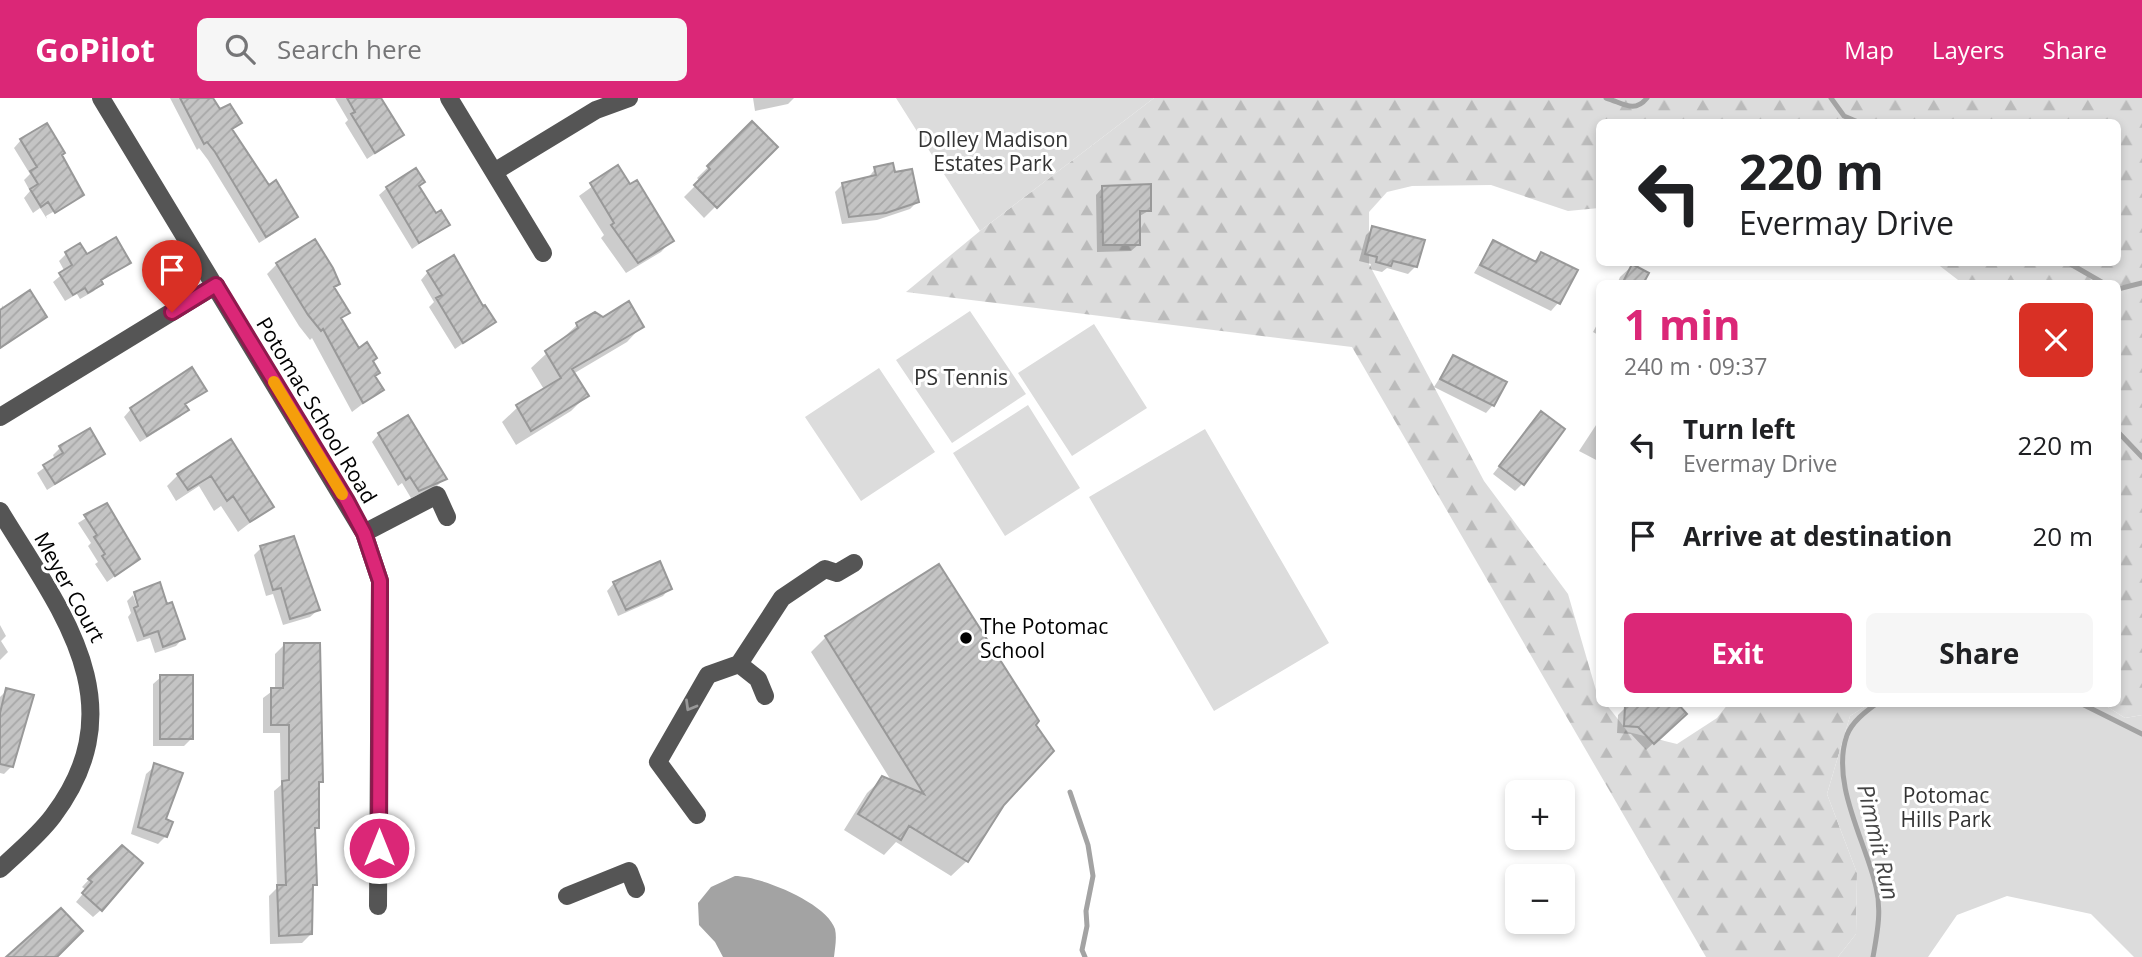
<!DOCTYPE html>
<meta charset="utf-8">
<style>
body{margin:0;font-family:"Open Sans",sans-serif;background:#f6f6f6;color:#202124;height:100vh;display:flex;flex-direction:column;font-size:26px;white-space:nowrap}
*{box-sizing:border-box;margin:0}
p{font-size:23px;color:#757577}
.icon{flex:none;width:38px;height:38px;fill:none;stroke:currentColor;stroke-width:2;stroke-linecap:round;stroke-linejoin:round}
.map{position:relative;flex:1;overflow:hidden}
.details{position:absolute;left:1596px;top:182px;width:525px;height:427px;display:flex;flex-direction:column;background:#fff;border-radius:10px;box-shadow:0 4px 10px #0003}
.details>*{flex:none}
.top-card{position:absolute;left:1596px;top:21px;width:525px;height:147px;border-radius:10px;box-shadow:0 4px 10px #0003;background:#fff;color:#202124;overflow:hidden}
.buttons{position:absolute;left:1505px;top:682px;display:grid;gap:14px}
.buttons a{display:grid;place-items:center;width:70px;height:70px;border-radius:10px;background:#fff;box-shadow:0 4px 10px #0003;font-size:35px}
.pin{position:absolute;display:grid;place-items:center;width:60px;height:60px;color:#fff;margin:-72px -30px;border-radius:50% 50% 50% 0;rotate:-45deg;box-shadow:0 0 7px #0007}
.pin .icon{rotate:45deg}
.me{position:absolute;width:77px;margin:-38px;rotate:0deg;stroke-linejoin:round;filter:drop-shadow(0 0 5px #0008)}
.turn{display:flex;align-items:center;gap:24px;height:147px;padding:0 28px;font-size:32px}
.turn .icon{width:91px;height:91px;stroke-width:2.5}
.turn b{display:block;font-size:49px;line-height:60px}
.round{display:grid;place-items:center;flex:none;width:74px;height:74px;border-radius:10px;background:#f6f6f6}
.overview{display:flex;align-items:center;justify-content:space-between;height:119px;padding:0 28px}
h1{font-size:42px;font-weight:700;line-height:52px;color:#db2777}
.action{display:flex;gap:14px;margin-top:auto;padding:14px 28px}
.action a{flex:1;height:80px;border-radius:10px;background:#db2777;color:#fff;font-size:28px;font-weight:700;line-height:80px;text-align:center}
.action a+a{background:#f6f6f6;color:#202124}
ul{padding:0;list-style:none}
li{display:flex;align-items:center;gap:21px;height:91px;padding:0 28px}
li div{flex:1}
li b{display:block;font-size:26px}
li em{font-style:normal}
header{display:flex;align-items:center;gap:42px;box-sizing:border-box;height:98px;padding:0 35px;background:#db2777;color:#fff}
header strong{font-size:33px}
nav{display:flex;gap:38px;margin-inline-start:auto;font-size:24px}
.search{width:490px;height:63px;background:#f6f6f6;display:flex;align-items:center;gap:18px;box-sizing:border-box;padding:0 24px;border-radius:10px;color:#757577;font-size:26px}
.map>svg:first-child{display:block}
.forest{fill:url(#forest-firs)}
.park{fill:#dcdcdc}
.water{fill:#a3a3a3}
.shadow{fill:#0003}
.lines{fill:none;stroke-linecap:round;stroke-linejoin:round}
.stream{stroke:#a3a3a3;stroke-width:5}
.building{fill:url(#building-hatch);stroke:#999;stroke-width:2}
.minor{stroke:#555;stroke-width:18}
.oneway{stroke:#999}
.route-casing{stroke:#8e194d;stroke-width:18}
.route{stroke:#db2777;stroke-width:12}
.slow{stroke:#f59e0b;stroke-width:12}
.poi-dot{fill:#000;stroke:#fff;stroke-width:2.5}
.labels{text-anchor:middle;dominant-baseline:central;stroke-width:6;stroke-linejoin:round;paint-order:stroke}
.park-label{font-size:21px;fill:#333;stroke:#fff}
.street-label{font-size:21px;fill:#000;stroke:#fff}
.poi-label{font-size:21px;fill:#000;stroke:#fff;text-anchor:start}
.water-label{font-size:23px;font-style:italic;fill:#444;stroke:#fff}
</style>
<header>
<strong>GoPilot</strong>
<div class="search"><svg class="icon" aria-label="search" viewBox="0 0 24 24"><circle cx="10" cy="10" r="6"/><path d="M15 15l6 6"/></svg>Search here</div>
<nav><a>Map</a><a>Layers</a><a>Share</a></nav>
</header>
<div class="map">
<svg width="2142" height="859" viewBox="0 0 2142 859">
<defs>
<pattern id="forest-firs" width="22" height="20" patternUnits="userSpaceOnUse" patternTransform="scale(1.75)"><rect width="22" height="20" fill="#dcdcdc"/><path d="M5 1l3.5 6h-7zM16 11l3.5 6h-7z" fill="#bbb"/></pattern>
<pattern id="building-hatch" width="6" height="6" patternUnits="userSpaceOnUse" patternTransform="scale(1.75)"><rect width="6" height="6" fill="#c4c4c4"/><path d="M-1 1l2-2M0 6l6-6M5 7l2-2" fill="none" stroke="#a7a7a7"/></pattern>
</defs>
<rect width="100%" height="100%" fill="#fff"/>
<!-- forest -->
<path class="forest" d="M1154,0H2142V617L2125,620L2103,606H2118V186L1962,185L1936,165L2118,164V24H1600L1599,110L1568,113L1491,87L1412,88L1387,94L1369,114V166L1484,383L1568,496L1600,606H1606L1628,634L1677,646L1717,620L1728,606H1869L1850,618L1827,696L1857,775L1856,836L1838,859H1706L1352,249L906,194L980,133Z"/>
<!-- park -->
<path class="park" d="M896,0H1154L980,133Z
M970,213L1026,296L952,345L896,262Z
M1094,226L1147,310L1072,358L1018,275Z
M879,270L935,354L861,403L805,319Z
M1028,307L1080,390L1005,438L953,355Z
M1205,331L1329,545L1214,613L1089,399Z
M1869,606H2103L2125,620L2142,617V859H2134L2091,816L2007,798L1957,817L1928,859H1838L1856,836L1857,775L1827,696L1850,618Z"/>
<!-- water -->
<path class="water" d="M735,778C760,778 827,805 835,831C837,840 835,850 834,859H723L715,844L699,827L698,805L711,789Z"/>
<!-- shadow -->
<path class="shadow" d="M170,0H211L220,14L239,24L231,33L268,89L296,119L289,126L259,145L208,62L199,50L197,52Z
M335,0H372L402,37L367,61L345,25L348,22Z
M753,0H794L788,6L755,13Z
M752,26L775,49L704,120L684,99L700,83L697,80Z
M21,42L61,57L82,97L46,118L47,121L40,110L33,115L24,100L30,93L24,82L30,76L14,50Z
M618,70L672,142L661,154L626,175L601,140L604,137L579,98Z
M875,71L894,77L917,104L910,111L877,122L842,126L835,94L843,86L868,80Z
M423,84L418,89L435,117L448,126L412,151L379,97L387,90Z
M1103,89L1150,112L1138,119L1139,146L1131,153L1097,154L1096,97Z
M1373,130L1416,168L1408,176L1387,170L1382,174L1369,171L1371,166L1359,163L1366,137Z
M1493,144L1533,164L1542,156L1575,172L1558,205L1551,213L1474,175Z
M66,156L86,159L129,164L100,184L94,193L80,201L77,196L65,203L53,184L65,174L59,163Z
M277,166L338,186L333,190L348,214L340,222L358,252L371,264L373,279L381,292L352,314L312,240L310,242L299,228L267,176Z
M1632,168L1641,186H1617L1620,179Z
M428,174L482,211L494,224L455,251L429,209L434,204L421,182Z
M2,207L4,211L45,219L0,251Z
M603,221L642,228L627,244L573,276L586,298L571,313L516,347L502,324L518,309L545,293L531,270L577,227Z
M1600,221V238L1593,234Z
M1453,259L1493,307L1486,315L1434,289Z
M205,293L184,308L187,312L180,319L140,344L124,319L131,311Z
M1541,315L1523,385L1515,393L1493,376Z
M1600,321V364L1579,353Z
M379,336L445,380L437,388L411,400L402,385L398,388L372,344Z
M231,343L272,408L238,434L221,408L214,413L199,388L176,403L167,388L178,377Z
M60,350L103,356L47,392L37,375L55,362L53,357Z
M107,407L138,461L107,484L95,466L98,464L88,448L91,445L78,425Z
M261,450L318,512L310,519L283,527L273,496L266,498L254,457Z
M614,485L670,490L663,498L618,518L607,493Z
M134,495L166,508L183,540L176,548L155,555L150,540L137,544L128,519L131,515L127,503L133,497L140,517Z
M0,527L6,538L1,543L8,554L0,562Z
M826,539L1002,706L967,763L951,778L896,744L884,757L844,732L867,695L883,680L892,684L811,554Z
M284,547L321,683L318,687V729L314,734L315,787L312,790L311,836L302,845L270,846L269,798L277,790L274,693L281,687L280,635H263V600L275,591V556Z
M161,579L191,641L184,648H153V586Z
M7,592L12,668L4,676L0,675V599Z
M1637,606H1681L1678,609L1684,616L1646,652L1631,636L1617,635L1618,617L1626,609Z
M154,669L166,738L158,746L131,736L146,676Z
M99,771L101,812L93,819L76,804L86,792L82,789Z"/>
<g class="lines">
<!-- stream -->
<path class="stream" d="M1606,0C1623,5 1634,16 1647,0
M1831,0L1844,18L1858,24
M2067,164L2105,186
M2118,191L2142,185
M2118,334L2142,359
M2082,606L2142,636
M1070,694L1088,747L1093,778L1086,813L1087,828L1082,852L1085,859
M1873,859C1877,836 1882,813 1876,789C1866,744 1830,685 1847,637C1852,624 1865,614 1876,606"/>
</g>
<!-- building -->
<path class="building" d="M180,0H213L220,11L230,6L242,25L232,31L269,87L276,82L298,119L266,139L215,54L207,44L204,46Z
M347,0H381L404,37L375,55L351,16L355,14Z
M752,23L778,49L717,110L694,87L710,71L707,68Z
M47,25L65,55L62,57L84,97L55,115L48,104L41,109L30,91L38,86L30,73L37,69L20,41Z
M893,65L895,74L912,71L919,104L886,115L849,119L842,85L876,77L874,69Z
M618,67L630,86L637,82L674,143L638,165L611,127L614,125L590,85Z
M416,70L425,84L419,88L436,115L441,112L450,127L419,145L386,89Z
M1151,86V113H1140V147H1103L1102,88Z
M1372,128L1425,142L1417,169L1393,163L1391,168L1376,164L1377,159L1365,156Z
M116,139L131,165L101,182L103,186L88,195L85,190L73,197L59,175L72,167L65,154L80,145L87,156Z
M315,141L333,170L340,186L334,189L350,215L341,220L359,250L367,244L377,260L373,263L380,275L375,278L384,292L363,305L323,231L321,233L308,217L276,165Z
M1493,142L1536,164L1541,154L1578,172L1560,206L1480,167Z
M454,157L483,208L485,207L496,224L463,245L436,200L442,197L427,173Z
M1632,166L1649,175L1643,186H1622Z
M30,192L47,219L0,250V212Z
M629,203L644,229L572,271L589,298L531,333L516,307L561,280L545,253L578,230L576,225L595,214L603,219Z
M1453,257L1507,284L1494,308L1440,281Z
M192,269L207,293L185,306L189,312L147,338L130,310Z
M1541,313L1565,331L1524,387L1499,368Z
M408,317L447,381L419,393L410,379L406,382L378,335Z
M90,330L105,356L55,386L43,367L63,355L59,348Z
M231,341L274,409L250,424L233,398L227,403L211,378L188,392L177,376Z
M107,405L140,461L115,478L102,458L105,456L94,439L97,437L84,417Z
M294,438L320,512L290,521L281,490L273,492L260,448Z
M660,463L672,491L626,512L613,484Z
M939,466L1039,623L1036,627L1054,653L1004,707L968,764L909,728L901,742L858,716L882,678L924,696L825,538Z
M160,484L167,506L172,504L185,541L163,549L158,533L144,538L134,510L138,508L134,494Z
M284,545H320L323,684H319V730H315L317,787H313L312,836L279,838L277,787H286L282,683L289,682V627H271V590H283Z
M160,577H193V641H160Z
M6,590L34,597L13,669L0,666V615Z
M1634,606H1678L1687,616L1654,646L1638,629L1624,628L1625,608Z
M154,665L183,675L166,721L173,724L167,739L138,729Z
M122,747L143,765L102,813L82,795L92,784L88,781Z
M61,810L83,833L57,859H6Z"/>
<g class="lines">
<!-- minor -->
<path class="minor" d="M101,0L364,435L380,483L378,808
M449,0L543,155
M494,74L596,12L629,0
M0,319L216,187
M0,413C60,512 138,605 53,718C38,738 18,754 0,771
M364,435L437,397L447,419
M739,566L758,581L765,598
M697,717L658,664L708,577L739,566L782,500L825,471L837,475L854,465
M567,798L629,773L636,791"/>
</g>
<!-- one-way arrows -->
<defs><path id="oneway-chevron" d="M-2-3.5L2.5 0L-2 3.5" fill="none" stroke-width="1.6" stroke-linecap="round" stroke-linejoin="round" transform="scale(1.75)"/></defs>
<use class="oneway" href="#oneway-chevron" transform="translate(690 608) rotate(120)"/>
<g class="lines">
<defs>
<path id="route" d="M172,214L216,187L347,403L364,435L380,483L379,750"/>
</defs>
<!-- route casing -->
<use href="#route" class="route-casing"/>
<!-- route -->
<use href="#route" class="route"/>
<!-- slow -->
<path class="slow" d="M274,284L342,396"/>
</g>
<!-- markers -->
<circle class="poi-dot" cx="966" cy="540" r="7"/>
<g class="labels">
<!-- park labels -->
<g class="park-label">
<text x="993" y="41">Dolley Madison<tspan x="993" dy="24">Estates Park</tspan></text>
<text x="961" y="279">PS Tennis</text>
<text x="1946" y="697">Potomac<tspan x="1946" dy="24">Hills Park</tspan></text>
</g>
<!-- street labels -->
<g class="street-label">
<text transform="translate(317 312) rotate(59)">Potomac School Road</text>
<text transform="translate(70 489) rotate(61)">Meyer Court</text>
</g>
<!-- poi labels -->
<g class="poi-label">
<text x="980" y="528">The Potomac<tspan x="980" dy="24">School</tspan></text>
</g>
<!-- water labels -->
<g class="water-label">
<text transform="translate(1879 744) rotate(77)">Pimmit Run</text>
</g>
</g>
</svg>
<div class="buttons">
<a>+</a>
<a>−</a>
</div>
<div class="pin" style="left:172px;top:214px;background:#d93025"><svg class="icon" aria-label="arrive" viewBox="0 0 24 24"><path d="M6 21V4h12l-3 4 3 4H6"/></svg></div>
<svg class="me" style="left:379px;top:750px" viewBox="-20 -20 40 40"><circle r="17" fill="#db2777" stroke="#fff" stroke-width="3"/><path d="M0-11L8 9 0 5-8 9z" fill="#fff"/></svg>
<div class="top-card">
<div class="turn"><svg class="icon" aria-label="left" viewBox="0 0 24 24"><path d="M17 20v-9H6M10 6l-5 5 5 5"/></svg><div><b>220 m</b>Evermay Drive</div></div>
</div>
<section class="details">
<div class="overview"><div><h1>1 min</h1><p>240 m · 09:37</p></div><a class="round" style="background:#d93025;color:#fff"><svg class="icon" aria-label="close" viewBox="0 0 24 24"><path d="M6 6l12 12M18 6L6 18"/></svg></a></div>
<ul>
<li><svg class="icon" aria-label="left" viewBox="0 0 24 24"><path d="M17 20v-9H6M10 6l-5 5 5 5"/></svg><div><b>Turn left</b><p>Evermay Drive</p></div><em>220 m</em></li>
<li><svg class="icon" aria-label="arrive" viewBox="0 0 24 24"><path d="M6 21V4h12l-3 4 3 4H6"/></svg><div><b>Arrive at destination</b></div><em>20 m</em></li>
</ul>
<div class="action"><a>Exit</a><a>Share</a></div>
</section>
</div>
